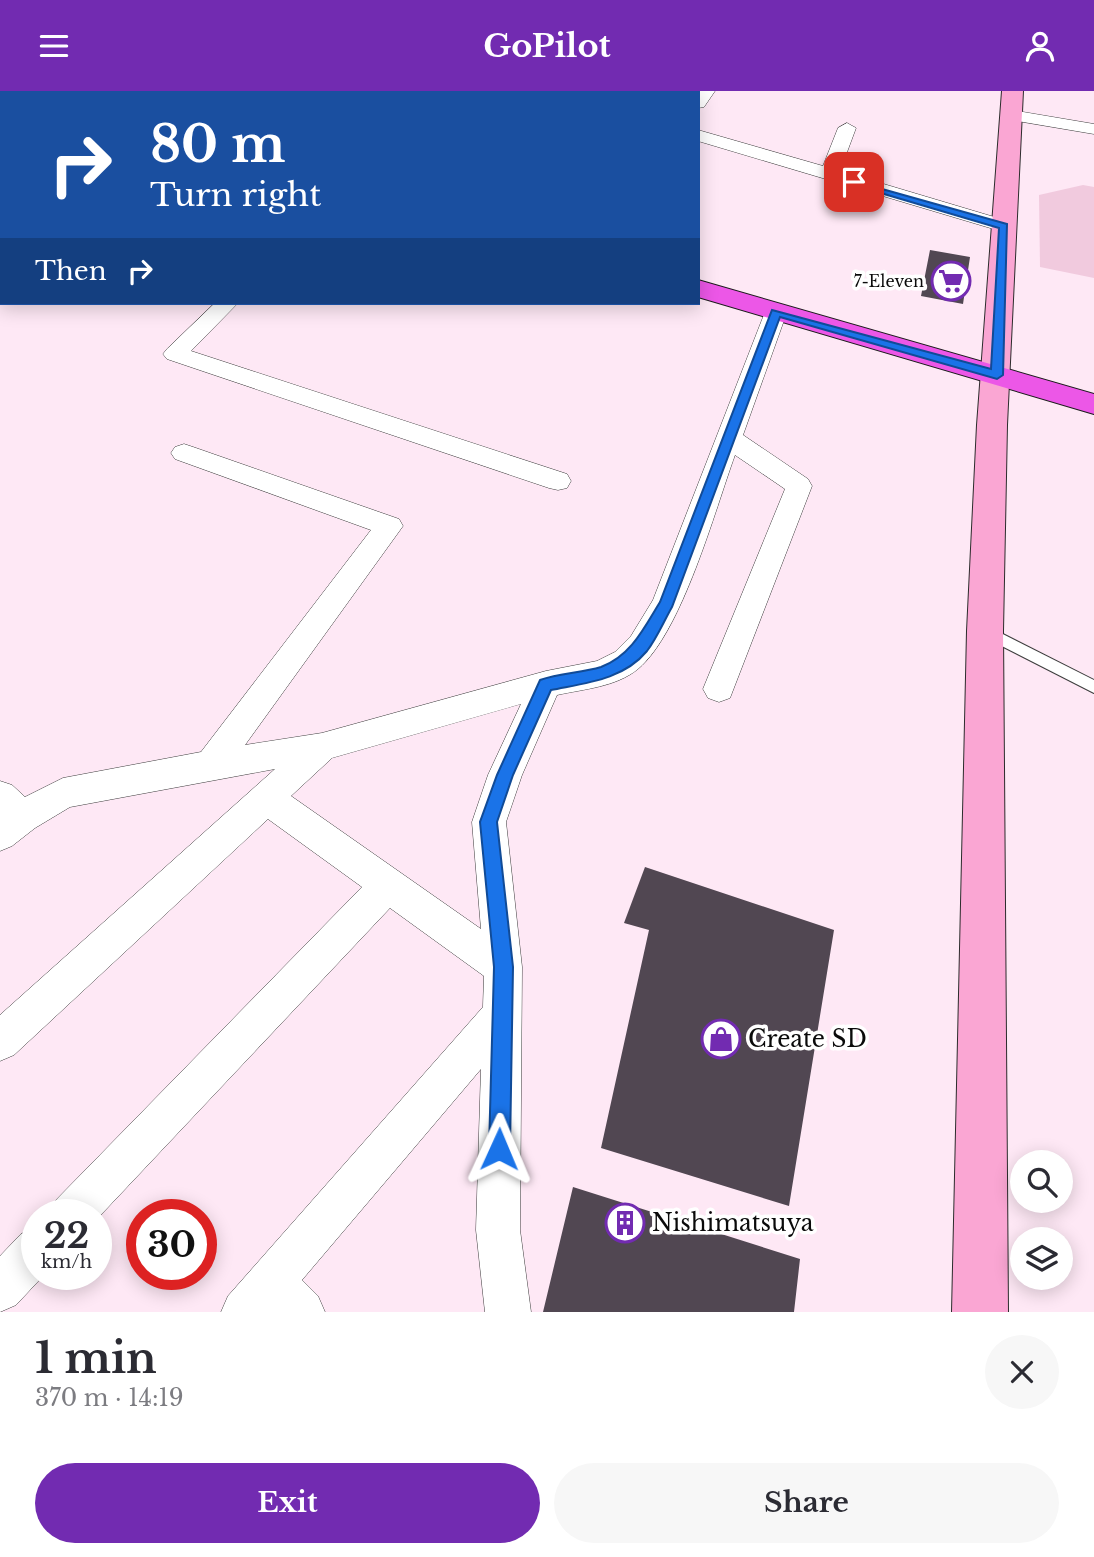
<!DOCTYPE html>
<meta charset="utf-8">
<style>
body{margin:0;font-family:"Libre Baskerville",serif;background:#f7f7f7;color:#2b2b33;height:100vh;display:flex;flex-direction:column;font-size:26px;white-space:nowrap}
*{box-sizing:border-box;margin:0}
p{font-size:23px;color:#7c7c81}
.icon{flex:none;width:38px;height:38px;fill:none;stroke:currentColor;stroke-width:2;stroke-linecap:round;stroke-linejoin:round}
.map{position:relative;height:1221px;overflow:hidden}
.sheet{display:flex;flex-direction:column;background:#fff;flex:1}
.sheet>*{flex:none}
.guide{position:absolute;left:0px;top:0px;width:700px;height:214px;box-shadow:0 4px 18px #0003;background:#1a4fa0;color:#fff;overflow:hidden}
.tools{position:absolute;left:1010px;top:1059px;display:grid;gap:14px}
.tools a{display:grid;place-items:center;width:63px;height:63px;border-radius:50%;background:#fff;box-shadow:0 4px 18px #0003;font-size:35px}
.speed{position:absolute;left:21px;top:1108px;display:flex;gap:14px;font-size:35px;font-weight:700;text-align:center}
.speed>*{display:grid;place-content:center;width:91px;height:91px;border-radius:50%;background:#fff;box-shadow:0 4px 18px #0003;line-height:1}
.speed small{font-size:18px;font-weight:400}
.speed .limit{border:10px solid #d22;background:#fff;color:#111}
.pin{position:absolute;display:grid;place-items:center;width:60px;height:60px;color:#fff;margin:-30px;border-radius:14px;box-shadow:0 4px 10px #0006}
.me{position:absolute;width:77px;margin:-38px;rotate:1deg;stroke-linejoin:round;filter:drop-shadow(0 0 5px #0008)}
.turn{display:flex;align-items:center;gap:24px;height:147px;padding:0 35px;font-size:32px}
.turn .icon{width:91px;height:91px;stroke-width:2.5}
.turn b{display:block;font-size:49px;line-height:60px}
.then{display:flex;align-items:center;height:66px;padding:0 35px;background:#0003;gap:14px;font-size:26px}
.round{display:grid;place-items:center;flex:none;width:74px;height:74px;border-radius:37px;background:#f7f7f7}
.head{display:flex;align-items:center;justify-content:space-between;height:119px;padding:0 35px}
h1{font-size:42px;font-weight:800;line-height:52px}
.primary-button{display:flex;gap:14px;margin-top:auto;padding:14px 35px}
.primary-button a{flex:1;height:80px;border-radius:42px;background:#722bb1;color:#fff;font-size:28px;font-weight:800;line-height:80px;text-align:center}
.primary-button a+a{background:#f7f7f7;color:#2b2b33}
header{display:flex;justify-content:space-between;align-items:center;height:91px;padding:0 35px;background:#722bb1;color:#fff;font-size:32px;font-weight:800}
.map>svg:first-child{display:block}
.farmland{fill:#f1cade}
.building{fill:#514752}
.lines{fill:none;stroke-linecap:round;stroke-linejoin:round}
.lane-casing{stroke:#3d3d3d;stroke-width:2}
.street-casing{stroke:#3d3d3d;stroke-width:1}
.secondary-casing{stroke:#2c2c2c;stroke-width:2}
.highway-casing{stroke:#1b1b1b;stroke-width:2}
.lane{fill:#fff;fill-rule:evenodd}
.street{fill:#fff;fill-rule:evenodd}
.secondary{fill:#faa6d3;fill-rule:evenodd}
.highway{fill:#ec57e7;fill-rule:evenodd}
.route{fill:#1a73e8;stroke:#114b97;stroke-width:2}
.labels{text-anchor:middle;dominant-baseline:central;stroke-width:7;stroke-linejoin:round;paint-order:stroke}
.far-poi-label{font-size:16px;fill:#0a0a0a;stroke:#fff;text-anchor:end}
.near-poi-label{font-size:23px;fill:#0a0a0a;stroke:#fff;text-anchor:start}
</style>
<header><svg class="icon" aria-label="menu" viewBox="0 0 24 24"><path d="M4 6h16M4 12h16M4 18h16"/></svg>GoPilot<svg class="icon" aria-label="person" viewBox="0 0 24 24"><circle cx="12" cy="8" r="4"/><path d="M4 21q1-7 8-7t8 7"/></svg></header>
<div class="map">
<svg width="1094" height="1221" viewBox="0 0 1094 1221">
<rect width="100%" height="100%" fill="#fee8f5"/>
<!-- farmland -->
<path class="farmland" d="M1083,94L1094,96V187L1040,176L1039,104Z"/>
<!-- building -->
<path class="building" d="M930,159L970,166L963,213L921,205Z
M645,776L834,839L789,1115L601,1057L649,839L624,832Z
M573,1096L800,1168L794,1221H543Z"/>
<g class="lines">
<defs>
<path id="lane" d="M985,534L1094,589V602L980,544L978,540Z"/>
<path id="street" d="M156,0H174L156,2Z
M406,0H424L406,2Z
M556,0H577L578,2H558Z
M697,0H715L704,16L698,17Z
M1011,19L1094,33V43L1005,28L1002,24Z
M847,32L856,37L840,80L1011,131L1014,135L1011,139H997L698,50V39L823,75L838,37Z
M2,92V104L0,105V93Z
M215,212H238L191,260L567,383L571,390L567,397L558,399L549,397L167,268L163,263L167,258Z
M776,214L784,216L787,221L743,344L808,388L812,395L730,607L719,611L708,607L703,598L785,398L735,364C715,419 682,541 638,578C616,596 584,598 557,604L522,684L506,731L522,876L520,1139L531,1221H485L476,1139L481,978L302,1189L318,1205L325,1221H221L228,1205L483,916L484,885L390,817L96,1129V1124H49L56,1109L362,796L268,728L14,964L0,970V924L275,678L70,716L35,737L12,755L0,760V690L12,694L25,706L63,687L201,661L371,439L175,368L171,362L175,356L184,353L193,356L399,428L403,435L245,654L322,642L546,580L597,570L615,561L631,545L653,509L765,221L768,216ZM521,613L488,684L472,731L481,838L291,705L332,667Z
M37,1137V1183H45L16,1214L0,1221V1165L21,1143Z"/>
<path id="secondary" d="M1002,0H1023L1007,334L1003,540L1008,1221H952L967,540L977,334Z"/>
<path id="highway" d="M20,0H48L49,2H22Z
M698,189L1094,303V323L698,206Z"/>
</defs>
<!-- lane casing -->
<use href="#lane" class="lane-casing"/>
<!-- street casing -->
<use href="#street" class="street-casing"/>
<!-- secondary casing -->
<use href="#secondary" class="secondary-casing"/>
<!-- highway casing -->
<use href="#highway" class="highway-casing"/>
<!-- lane -->
<use href="#lane" class="lane"/>
<!-- street -->
<use href="#street" class="street"/>
<!-- secondary -->
<use href="#secondary" class="secondary"/>
<!-- highway -->
<use href="#highway" class="highway"/>
</g>
<!-- route -->
<path class="route" d="M850,89L1007,133L1003,284L997,288L780,226L672,516C664,530 657,547 647,560C623,589 585,592 551,599L513,684L497,731L513,876L510,1058L507,1066L499,1069L492,1066L489,1058L494,876L480,731L497,684L540,589C560,582 581,582 601,576C631,565 644,537 660,511L772,219L991,278L999,137L850,93Z"/>
<!-- icons -->
<defs>
<symbol id="supermarket-ring" viewBox="-11 -11 22 22"><circle r="9.5" fill="#fff" stroke="#722bb1" stroke-width="1.5"/><path d="M-6-5.5h2.5l.6 2H6L4.5 2H-2.5L-4.4-4H-6ZM-1.5 3.2a1.3 1.3 0 1 0 .1 0ZM3 3.2a1.3 1.3 0 1 0 .1 0Z" fill="#722bb1"/></symbol>
<symbol id="shop-ring" viewBox="-11 -11 22 22"><circle r="9.5" fill="#fff" stroke="#722bb1" stroke-width="1.5"/><path d="M-5-2.5h2.3a2.7 3.5 0 0 1 5.4 0H5L5.5 6h-11ZM-1.5-2.5h3a1.5 2.3 0 0 0-3 0Z" fill="#722bb1"/></symbol>
<symbol id="building-ring" viewBox="-11 -11 22 22"><circle r="9.5" fill="#fff" stroke="#722bb1" stroke-width="1.5"/><path d="M-4-6H4V6H1V3H-1V6H-4ZM-2.5-4.3h1.7v1.8h-1.7ZM.8-4.3h1.7v1.8H.8ZM-2.5-1h1.7V.8h-1.7ZM.8-1h1.7V.8H.8Z" fill="#722bb1"/></symbol>
</defs>
<g fill-rule="evenodd">
<use href="#supermarket-ring" x="929" y="168" width="44" height="44"/>
<use href="#shop-ring" x="699" y="926" width="44" height="44"/>
<use href="#building-ring" x="603" y="1110" width="44" height="44"/>
</g>
<g class="labels">
<!-- far-poi labels -->
<g class="far-poi-label">
<text x="924" y="190">7-Eleven</text>
</g>
<!-- near-poi labels -->
<g class="near-poi-label">
<text x="748" y="948">Create SD</text>
<text x="652" y="1132">Nishimatsuya</text>
</g>
</g>
</svg>
<div class="tools">
<a><svg class="icon" aria-label="search" viewBox="0 0 24 24"><circle cx="10" cy="10" r="6"/><path d="M15 15l6 6"/></svg></a>
<a><svg class="icon" aria-label="layers" viewBox="0 0 24 24"><path d="M12 4l9 5-9 5-9-5zM3 14l9 5 9-5"/></svg></a>
</div>
<div class="speed"><div>22<small>km/h</small></div><div class="limit">30</div></div>
<div class="pin" style="left:854px;top:91px;background:#d93025"><svg class="icon" aria-label="arrive" viewBox="0 0 24 24"><path d="M6 21V4h12l-3 4 3 4H6"/></svg></div>
<svg class="me" style="left:499px;top:1058px" viewBox="-20 -20 40 40"><path d="M0-17L14 15 0 8-14 15z" fill="#1a73e8" stroke="#fff" stroke-width="4"/></svg>
<div class="guide">
<div class="turn"><svg class="icon" aria-label="right" viewBox="0 0 24 24"><path d="M7 20v-9h11M14 6l5 5-5 5"/></svg><div><b>80 m</b>Turn right</div></div>
<div class="then">Then<svg class="icon" aria-label="right" viewBox="0 0 24 24"><path d="M7 20v-9h11M14 6l5 5-5 5"/></svg></div>
</div>
</div>
<section class="sheet">
<div class="head"><div><h1>1 min</h1><p>370 m · 14:19</p></div><a class="round"><svg class="icon" aria-label="close" viewBox="0 0 24 24"><path d="M6 6l12 12M18 6L6 18"/></svg></a></div>
<div class="primary-button"><a>Exit</a><a>Share</a></div>
</section>
